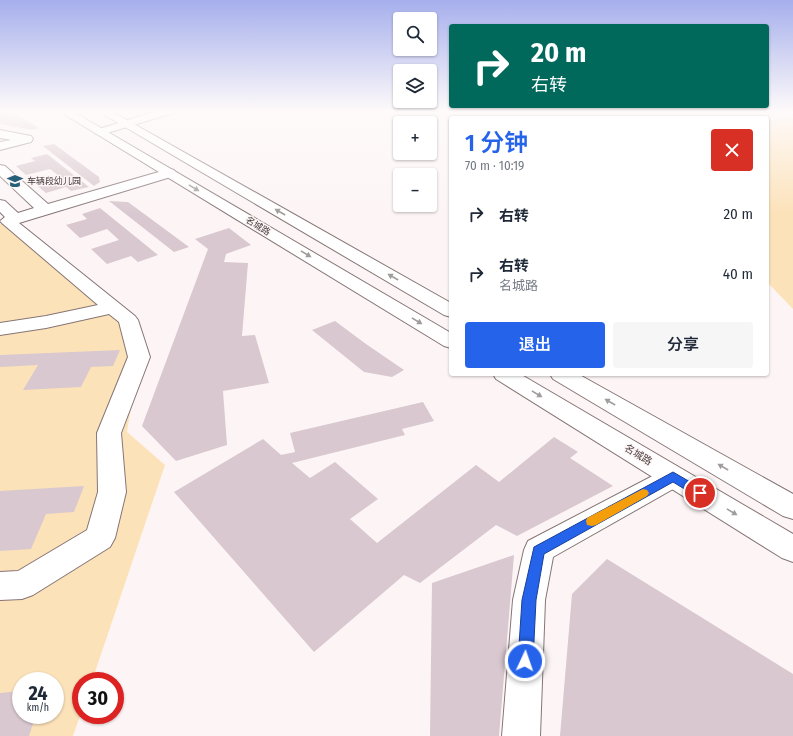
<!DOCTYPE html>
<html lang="zh">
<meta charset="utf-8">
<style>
body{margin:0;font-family:"Fira Sans Condensed","Noto Sans SC",sans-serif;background:#f6f6f7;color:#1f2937;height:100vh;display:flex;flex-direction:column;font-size:15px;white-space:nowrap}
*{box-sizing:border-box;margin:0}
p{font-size:13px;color:#747a83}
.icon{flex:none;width:22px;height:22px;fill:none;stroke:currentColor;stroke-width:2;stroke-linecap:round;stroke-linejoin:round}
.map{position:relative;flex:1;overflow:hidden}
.drawer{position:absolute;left:449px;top:116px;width:320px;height:260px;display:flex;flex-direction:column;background:#fff;border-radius:4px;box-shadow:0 1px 3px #0004}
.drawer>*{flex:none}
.top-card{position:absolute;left:449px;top:24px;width:320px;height:84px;border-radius:4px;box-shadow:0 1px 3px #0004;background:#00695c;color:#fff;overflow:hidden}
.controls{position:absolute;left:393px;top:12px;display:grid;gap:8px}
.controls a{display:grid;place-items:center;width:44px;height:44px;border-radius:4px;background:#fff;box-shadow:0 1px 3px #0004;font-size:20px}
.speed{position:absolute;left:12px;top:672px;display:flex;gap:8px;font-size:20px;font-weight:700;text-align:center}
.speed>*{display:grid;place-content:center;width:52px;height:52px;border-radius:50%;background:#fff;box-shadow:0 1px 3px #0004;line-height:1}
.speed small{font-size:10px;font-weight:400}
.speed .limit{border:6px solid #d22;background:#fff;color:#111}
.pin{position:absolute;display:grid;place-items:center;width:34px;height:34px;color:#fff;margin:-17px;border:2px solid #fff;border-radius:50%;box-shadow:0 1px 4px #0007}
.me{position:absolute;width:44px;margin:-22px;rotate:3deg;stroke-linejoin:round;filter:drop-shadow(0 0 3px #0008)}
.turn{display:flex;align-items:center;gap:14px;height:84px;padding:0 16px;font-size:18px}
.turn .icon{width:52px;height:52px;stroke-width:2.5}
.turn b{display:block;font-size:28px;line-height:34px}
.round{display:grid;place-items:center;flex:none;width:42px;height:42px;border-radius:4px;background:#f6f6f7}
.head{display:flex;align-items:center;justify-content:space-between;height:68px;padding:0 16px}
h1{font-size:24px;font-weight:600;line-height:30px;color:#2563eb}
.cta{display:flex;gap:8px;margin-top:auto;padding:8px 16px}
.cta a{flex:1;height:46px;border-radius:4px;background:#2563eb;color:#fff;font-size:16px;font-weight:600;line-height:46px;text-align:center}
.cta a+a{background:#f6f6f7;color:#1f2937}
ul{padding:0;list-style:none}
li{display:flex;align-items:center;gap:12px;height:60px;padding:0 16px}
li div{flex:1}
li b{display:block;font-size:15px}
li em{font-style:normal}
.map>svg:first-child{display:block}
.green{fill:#fce2b9;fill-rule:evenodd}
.building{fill:#d9c8cf}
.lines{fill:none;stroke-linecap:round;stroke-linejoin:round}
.minor-casing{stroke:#867575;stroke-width:2}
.major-casing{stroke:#867575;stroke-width:2}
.minor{fill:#fff;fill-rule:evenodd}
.major{fill:#fff;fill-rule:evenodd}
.oneway{fill:#a09d9c}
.route{fill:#2563eb;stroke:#184099}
.slow{fill:#f59e0b}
.labels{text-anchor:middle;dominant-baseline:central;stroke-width:3;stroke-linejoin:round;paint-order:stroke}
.far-poi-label{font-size:9px;fill:#423b3a;stroke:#fdf5f5;text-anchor:start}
.far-street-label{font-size:9px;fill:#423b3a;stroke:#fdf5f5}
.street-label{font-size:10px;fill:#423b3a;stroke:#fdf5f5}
</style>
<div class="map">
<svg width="793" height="736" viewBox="0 0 793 736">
<rect width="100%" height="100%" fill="#fdf5f5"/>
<!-- green -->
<path class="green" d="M778,119H793V309L767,282V123Z
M8,221L128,320L139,357L127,432L165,465L92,681H81V713L73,736H0V224ZM21,681H55V715H21Z"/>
<!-- building -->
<path class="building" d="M0,111H10L39,128L32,130L0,124Z
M54,144L99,177L100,182L94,186L43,146Z
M47,154L89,187L71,191L66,187L46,193L34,183L59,176L50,169L26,175L16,166L35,161L31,158Z
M109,201L128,202L189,247L174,252Z
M100,208L158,255L138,262L131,256L107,264L91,249L119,240L107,229L80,238L66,225L87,219L82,214Z
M229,228L251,245L226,254L224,262L248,263L242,336L255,335L269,383L223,391L227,445L176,461L142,426L208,249L195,239Z
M335,321L366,344L404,370L392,377L364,372L312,330Z
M120,350L113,366L91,367L81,387L23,390L38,365L0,367V355Z
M423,402L434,421L402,429L405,435L292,463L310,478L335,462L378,499L350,519L377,543L476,465L499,482L554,437L578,452L570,458L613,486L517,536L496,525L420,583L404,575L314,652L174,492L263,439L281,455L295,452L290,433Z
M84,486L74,512L46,514L31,549L0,551V491Z
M514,555L499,736H430L432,583Z
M607,559L793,674V736H560L572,594Z
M20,691L15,704H21V715H36L29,736H0V693Z"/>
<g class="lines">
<defs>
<path id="minor" d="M157,111H174L173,113L104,134H96L94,132L96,130Z
M0,130L31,136L33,139L31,142L0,150V142L11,140L0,138Z
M0,165L5,166L48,204L169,169L174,170L176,173L174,176L19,223L135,316L138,320L150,357L121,433L126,492L115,538L110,547L33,595L22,599L0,600V572L18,571L87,530L98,492L97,433L128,357L119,322L109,314L46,328L0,335V323L46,316L98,305L3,224L0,221L5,217L0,212V200L5,201L18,213L34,208L0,176Z
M673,467L682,470L686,477L682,484L553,557L545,600L540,736H502L513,600L524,550L528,541L664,470Z"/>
<path id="major" d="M59,111H72L451,333V348L444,346Z
M98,111H111L451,303V317L444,315Z
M493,374H520L793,534V562L782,558L496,379Z
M550,374H578L793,494V519L783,516L553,379Z"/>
</defs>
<!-- minor casing -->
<use href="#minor" class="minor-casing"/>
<!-- major casing -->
<use href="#major" class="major-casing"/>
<!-- minor -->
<use href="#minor" class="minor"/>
<!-- major -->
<use href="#major" class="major"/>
</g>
<!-- one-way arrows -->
<defs><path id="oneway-solid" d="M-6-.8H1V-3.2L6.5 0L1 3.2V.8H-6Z"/></defs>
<g class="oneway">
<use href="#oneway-solid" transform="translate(194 188) rotate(31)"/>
<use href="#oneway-solid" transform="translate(280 212) rotate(-150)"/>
<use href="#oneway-solid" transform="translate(306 254) rotate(31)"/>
<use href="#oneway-solid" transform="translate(393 277) rotate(-150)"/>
<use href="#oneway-solid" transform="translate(417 321) rotate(31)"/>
<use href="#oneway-solid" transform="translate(537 394) rotate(31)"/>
<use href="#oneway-solid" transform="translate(610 402) rotate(-150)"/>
<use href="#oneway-solid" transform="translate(723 467) rotate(-150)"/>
<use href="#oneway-solid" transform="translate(732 512) rotate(31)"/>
</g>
<!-- sky -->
<linearGradient id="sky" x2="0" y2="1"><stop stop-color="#a6afec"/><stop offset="0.52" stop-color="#fefafa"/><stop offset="1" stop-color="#fefafa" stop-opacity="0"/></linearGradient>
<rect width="793" height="214" fill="url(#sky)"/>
<!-- route -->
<path class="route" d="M673,472L704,490L705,493L704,496L700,497L696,496L673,482L544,554L536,600L533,661L531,666L525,668L520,666L518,661L522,600L534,547Z"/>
<!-- slow -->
<path class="slow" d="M643,489L647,490L649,493L647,496L596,525L592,526L587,525L586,521L587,518Z"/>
<!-- icons -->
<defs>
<symbol id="school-bare" viewBox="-9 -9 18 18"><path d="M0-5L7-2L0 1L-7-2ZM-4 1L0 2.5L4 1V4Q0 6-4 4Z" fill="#275f79" stroke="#fdf5f5" stroke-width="2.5" paint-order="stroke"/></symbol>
</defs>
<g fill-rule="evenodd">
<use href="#school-bare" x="4" y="170" width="22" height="22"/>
</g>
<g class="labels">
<!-- far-poi labels -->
<g class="far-poi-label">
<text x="27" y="181">车辆段幼儿园</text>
</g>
<!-- far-street labels -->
<g class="far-street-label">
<text transform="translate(258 226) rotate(31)">名城路</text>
</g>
<!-- street labels -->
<g class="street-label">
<text transform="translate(638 455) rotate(31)">名城路</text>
</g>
</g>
</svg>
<div class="controls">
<a><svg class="icon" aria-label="search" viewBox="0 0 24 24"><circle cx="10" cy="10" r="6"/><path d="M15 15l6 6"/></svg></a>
<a><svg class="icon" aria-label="layers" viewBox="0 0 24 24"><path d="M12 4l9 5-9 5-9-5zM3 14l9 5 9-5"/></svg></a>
<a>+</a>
<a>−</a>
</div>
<div class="speed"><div>24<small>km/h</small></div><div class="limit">30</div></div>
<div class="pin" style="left:700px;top:493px;background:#d93025"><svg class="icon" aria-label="arrive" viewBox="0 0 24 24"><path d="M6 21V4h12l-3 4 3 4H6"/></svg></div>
<svg class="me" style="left:525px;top:661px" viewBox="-20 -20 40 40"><circle r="17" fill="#2563eb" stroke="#fff" stroke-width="3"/><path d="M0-11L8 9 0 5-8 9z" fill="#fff"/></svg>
<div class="top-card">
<div class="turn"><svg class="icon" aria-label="right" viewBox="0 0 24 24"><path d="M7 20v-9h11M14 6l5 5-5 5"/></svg><div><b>20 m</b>右转</div></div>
</div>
<section class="drawer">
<div class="head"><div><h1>1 分钟</h1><p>70 m · 10:19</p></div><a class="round" style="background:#d93025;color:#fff"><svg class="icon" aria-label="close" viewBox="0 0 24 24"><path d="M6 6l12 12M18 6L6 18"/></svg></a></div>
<ul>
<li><svg class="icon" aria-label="right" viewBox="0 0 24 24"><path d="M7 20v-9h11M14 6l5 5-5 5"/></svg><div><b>右转</b></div><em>20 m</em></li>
<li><svg class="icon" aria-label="right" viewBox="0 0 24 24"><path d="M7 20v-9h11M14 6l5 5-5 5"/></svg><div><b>右转</b><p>名城路</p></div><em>40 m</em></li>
</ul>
<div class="cta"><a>退出</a><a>分享</a></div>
</section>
</div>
